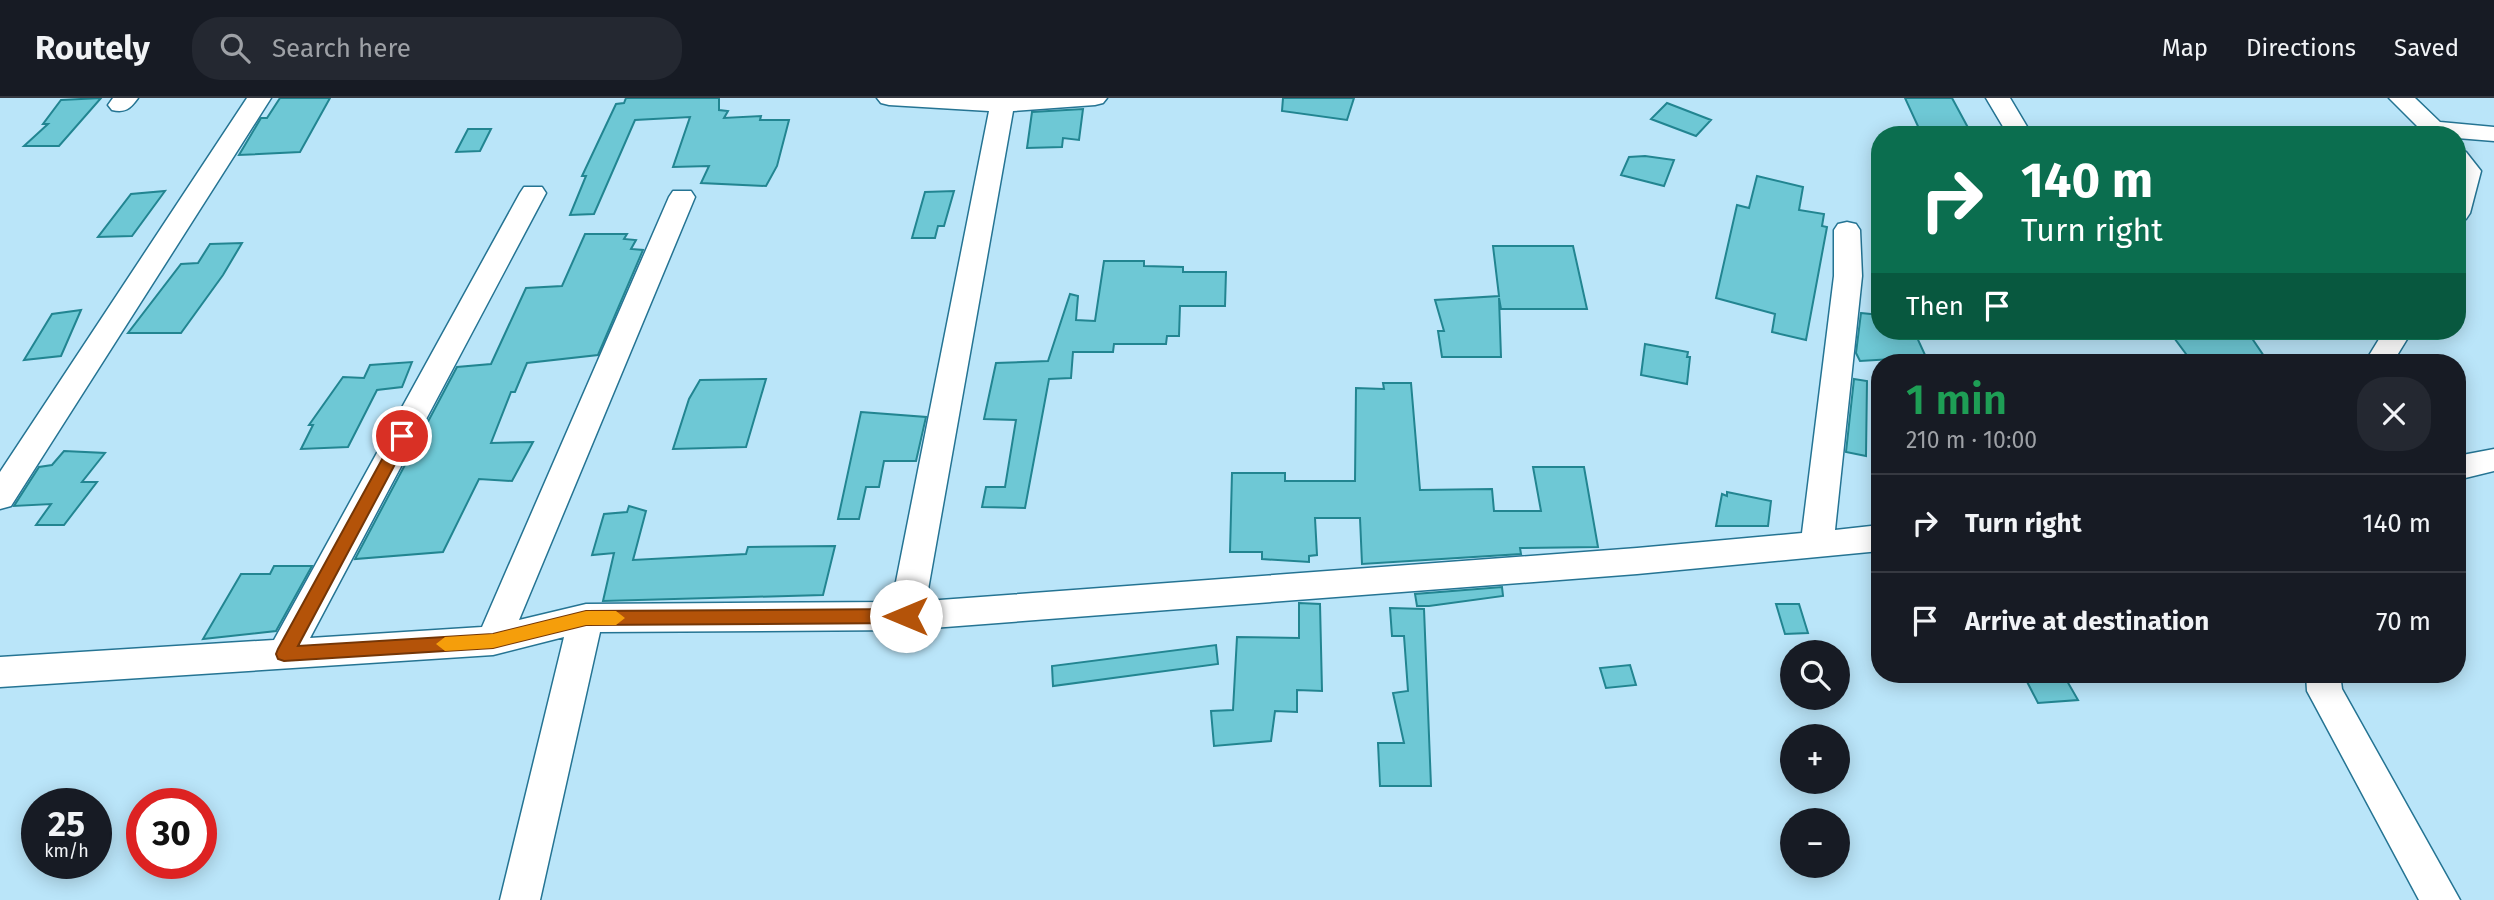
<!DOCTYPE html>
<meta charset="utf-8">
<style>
body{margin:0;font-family:"Fira Sans",sans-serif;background:#242831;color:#f1f3f6;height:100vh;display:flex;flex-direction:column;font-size:26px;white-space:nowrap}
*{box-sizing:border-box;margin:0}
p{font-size:23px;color:#9ea1a6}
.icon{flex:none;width:38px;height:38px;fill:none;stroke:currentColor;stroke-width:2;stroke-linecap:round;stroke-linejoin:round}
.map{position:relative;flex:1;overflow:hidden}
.panel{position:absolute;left:1871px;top:256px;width:595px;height:329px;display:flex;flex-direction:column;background:#171b24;border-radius:28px;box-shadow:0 4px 18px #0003}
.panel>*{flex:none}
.hud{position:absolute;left:1871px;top:28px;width:595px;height:214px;border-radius:28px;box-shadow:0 4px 18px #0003;background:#0b6e4f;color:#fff;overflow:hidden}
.controls{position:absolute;left:1780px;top:542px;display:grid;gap:14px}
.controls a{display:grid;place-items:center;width:70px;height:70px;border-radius:50%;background:#171b24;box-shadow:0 4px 18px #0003;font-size:35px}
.speed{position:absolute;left:21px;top:690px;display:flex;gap:14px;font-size:35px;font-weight:700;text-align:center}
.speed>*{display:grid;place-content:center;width:91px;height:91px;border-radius:50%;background:#171b24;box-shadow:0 4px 18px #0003;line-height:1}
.speed small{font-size:18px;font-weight:400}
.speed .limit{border:10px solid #d22;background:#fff;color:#111}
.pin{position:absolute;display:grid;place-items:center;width:60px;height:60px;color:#fff;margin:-30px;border:4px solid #fff;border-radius:50%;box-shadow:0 2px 7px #0007}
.me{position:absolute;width:77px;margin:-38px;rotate:270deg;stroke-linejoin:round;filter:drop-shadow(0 0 5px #0008)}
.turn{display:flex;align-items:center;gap:24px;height:147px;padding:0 35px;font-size:32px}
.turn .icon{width:91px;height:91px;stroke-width:2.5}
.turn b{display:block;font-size:49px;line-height:60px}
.then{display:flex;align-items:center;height:66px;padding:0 35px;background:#0003;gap:14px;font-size:26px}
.round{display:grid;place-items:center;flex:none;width:74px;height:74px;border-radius:28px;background:#242831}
.overview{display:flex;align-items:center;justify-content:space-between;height:119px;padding:0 35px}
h1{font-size:42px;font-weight:600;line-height:52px;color:#1e9e55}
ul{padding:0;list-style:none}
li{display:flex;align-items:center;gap:21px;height:98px;padding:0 35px;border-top:2px solid #363941}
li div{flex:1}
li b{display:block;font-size:26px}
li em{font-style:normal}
header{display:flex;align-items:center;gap:42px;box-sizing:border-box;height:98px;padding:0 35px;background:#171b24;border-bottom:2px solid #363941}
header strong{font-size:33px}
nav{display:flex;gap:38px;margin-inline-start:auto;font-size:24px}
.search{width:490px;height:63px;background:#242831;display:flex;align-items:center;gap:18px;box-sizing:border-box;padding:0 24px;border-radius:28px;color:#9ea1a6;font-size:26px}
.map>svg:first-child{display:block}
.building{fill:#6ec8d5;stroke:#228591;stroke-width:2}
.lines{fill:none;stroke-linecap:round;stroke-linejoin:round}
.minor-casing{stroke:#257493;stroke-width:3}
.minor{fill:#fff;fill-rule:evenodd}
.route{fill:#b45309;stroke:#753606;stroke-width:2}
.slow{fill:#f59e0b}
</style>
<header>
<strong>Routely</strong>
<div class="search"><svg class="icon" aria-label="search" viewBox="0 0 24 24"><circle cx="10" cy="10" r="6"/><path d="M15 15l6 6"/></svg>Search here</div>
<nav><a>Map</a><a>Directions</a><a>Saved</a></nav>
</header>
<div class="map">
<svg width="2494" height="802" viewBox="0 0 2494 802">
<rect width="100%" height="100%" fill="#bae5f9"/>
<!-- building -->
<path class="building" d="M101,0L59,48H24L48,26H43L61,2Z
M280,0H330L300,54L239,57L261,20H267Z
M626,0H719V12L728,13L724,20L761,18L760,22H789L777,68L766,88L701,85L709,68L673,69L690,19L635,22L594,116L570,117L586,78H582L616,6L624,5Z
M1283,0H1354L1347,22L1282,13Z
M1905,0H1952L1972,37H1922Z
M1667,5L1711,22L1696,38L1651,21Z
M1083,11L1079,42L1063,40L1062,49L1027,50L1032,14Z
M468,31H491L480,53L456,54Z
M1645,58L1674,62L1664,88L1621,77L1629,59Z
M1757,78L1803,89L1799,112L1824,116L1822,128L1827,129L1806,242L1772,234L1775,216L1716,200L1737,107L1749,110Z
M165,93L132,138L98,139L131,96Z
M954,93L944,128H938L935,140H912L925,94Z
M585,136H627L624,141L636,142L631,151L643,152L598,257L527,265L515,294H511L491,345L533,344L512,383L479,381L443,454L355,461L457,269L491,266L526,190L562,188Z
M242,145L223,177L181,235H128L181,166L198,165L210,146Z
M1493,148H1573L1587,211H1501L1499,200L1501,259H1442L1438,233H1444L1435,202L1499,198Z
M1104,163H1144V168L1183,169V174H1226L1225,208H1180L1179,238H1167L1166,246H1114L1113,254H1073L1071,280L1049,281L1025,410L982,409L986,389H1005L1016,322L984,321L996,265L1048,263L1070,196L1078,198L1076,222L1095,223Z
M81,212L61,258L24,262L52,216Z
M1861,215L1880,217V233H1914L1926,259L1860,263L1856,255Z
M2169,233H2247L2268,264H2192Z
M1645,246L1688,254L1687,259H1690L1687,286L1641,277Z
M412,264L402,289L377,292L348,349L301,351L313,327H309L343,279L364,280L370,267Z
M766,281L746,349L673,351L689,301L700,282Z
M1854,281L1867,283L1866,358L1846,354Z
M1383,285H1411L1420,392L1492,391L1494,413H1541L1533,369H1584L1598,449L1520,450L1521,456L1362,466L1360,420H1315L1317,457L1309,458V464L1262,461V454H1230L1232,375H1285V383H1355L1356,290L1384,291Z
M861,314L926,319L916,363H884L879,389H866L859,421H838Z
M64,353L105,355L82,384H97L64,427H36L51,406L14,408L39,369L52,367Z
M1727,394L1771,403L1768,428H1716L1722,396L1727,398Z
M629,408L646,413L633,462L746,456L748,449L835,448L823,497L603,503L614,455L592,457L604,416L627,414Z
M274,468H312L276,533L203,541L241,476H270Z
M1502,489L1503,498L1429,508H1417L1415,496Z
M1299,505L1320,506L1322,593L1297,592V614L1275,613L1271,643L1214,648L1211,613L1233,612L1237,539L1299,540Z
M1776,506H1799L1808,535L1785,536Z
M1390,510L1424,511L1431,688H1380L1378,645H1404L1393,595L1408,593L1404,538H1392Z
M1216,547L1218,566L1053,588L1052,568Z
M1630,567L1636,587L1606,590L1600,570Z
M2023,576H2063L2078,602L2038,605Z"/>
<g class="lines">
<defs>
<path id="minor" d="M113,0H138C130,11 125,15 112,12L108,7Z
M247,0H271L11,408L0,411V374Z
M877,0H1107L1103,5L1095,7L1013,13L926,503L1637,450L1802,435L1834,178V132L1838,126L1847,124L1856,126L1860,132L1862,178L1835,432L1880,427V453L1637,476L906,532L600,534L540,802H500L564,539L493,557L0,589V559L274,542L520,95L524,89H542L546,95L310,540L482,529L669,99L673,93H691L695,99L519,522L586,506L892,504L989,13L889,7L881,5Z
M1986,0H2010L2032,37H2008Z
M2389,0H2415L2440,24L2494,29V43L2457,40V37H2426Z
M2457,51L2466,54L2481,73L2470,115L2466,121L2457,123Z
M2384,233H2412L2393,264H2365Z
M2494,351V373L2457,382V358Z
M2306,576H2340L2342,591L2460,802H2419L2313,604L2307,593Z"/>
</defs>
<!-- minor casing -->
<use href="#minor" class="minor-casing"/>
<!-- minor -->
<use href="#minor" class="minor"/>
</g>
<!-- route -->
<path class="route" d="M402,332L410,338L298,548L493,536L586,513L906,511L914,518L906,525L586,527L493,550L284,563L278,561L276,556L278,551L397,334Z"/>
<!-- slow -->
<path class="slow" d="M586,513H616L625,520L616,527H586L493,550L445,553L436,546L445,539L493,536Z"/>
</svg>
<div class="controls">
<a><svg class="icon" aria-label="search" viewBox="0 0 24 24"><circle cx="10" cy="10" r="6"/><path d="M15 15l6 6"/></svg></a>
<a>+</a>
<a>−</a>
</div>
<div class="speed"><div>25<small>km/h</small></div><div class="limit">30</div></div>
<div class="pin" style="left:402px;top:338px;background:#d93025"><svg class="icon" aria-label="arrive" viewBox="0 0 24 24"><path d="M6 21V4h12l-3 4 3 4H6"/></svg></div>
<svg class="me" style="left:906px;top:518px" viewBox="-20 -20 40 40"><circle r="19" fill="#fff"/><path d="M0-13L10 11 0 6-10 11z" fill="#b45309"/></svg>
<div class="hud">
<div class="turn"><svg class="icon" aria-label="right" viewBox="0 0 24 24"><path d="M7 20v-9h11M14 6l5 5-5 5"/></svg><div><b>140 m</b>Turn right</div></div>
<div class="then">Then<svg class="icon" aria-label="arrive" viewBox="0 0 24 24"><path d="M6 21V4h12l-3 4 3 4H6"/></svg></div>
</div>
<section class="panel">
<div class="overview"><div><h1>1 min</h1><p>210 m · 10:00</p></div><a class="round"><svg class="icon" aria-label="close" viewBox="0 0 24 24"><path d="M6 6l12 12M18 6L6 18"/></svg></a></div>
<ul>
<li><svg class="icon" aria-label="right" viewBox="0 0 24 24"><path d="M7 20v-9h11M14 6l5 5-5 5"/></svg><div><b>Turn right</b></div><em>140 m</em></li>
<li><svg class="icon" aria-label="arrive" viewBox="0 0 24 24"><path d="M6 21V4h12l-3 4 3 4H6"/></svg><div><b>Arrive at destination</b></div><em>70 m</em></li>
</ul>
</section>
</div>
